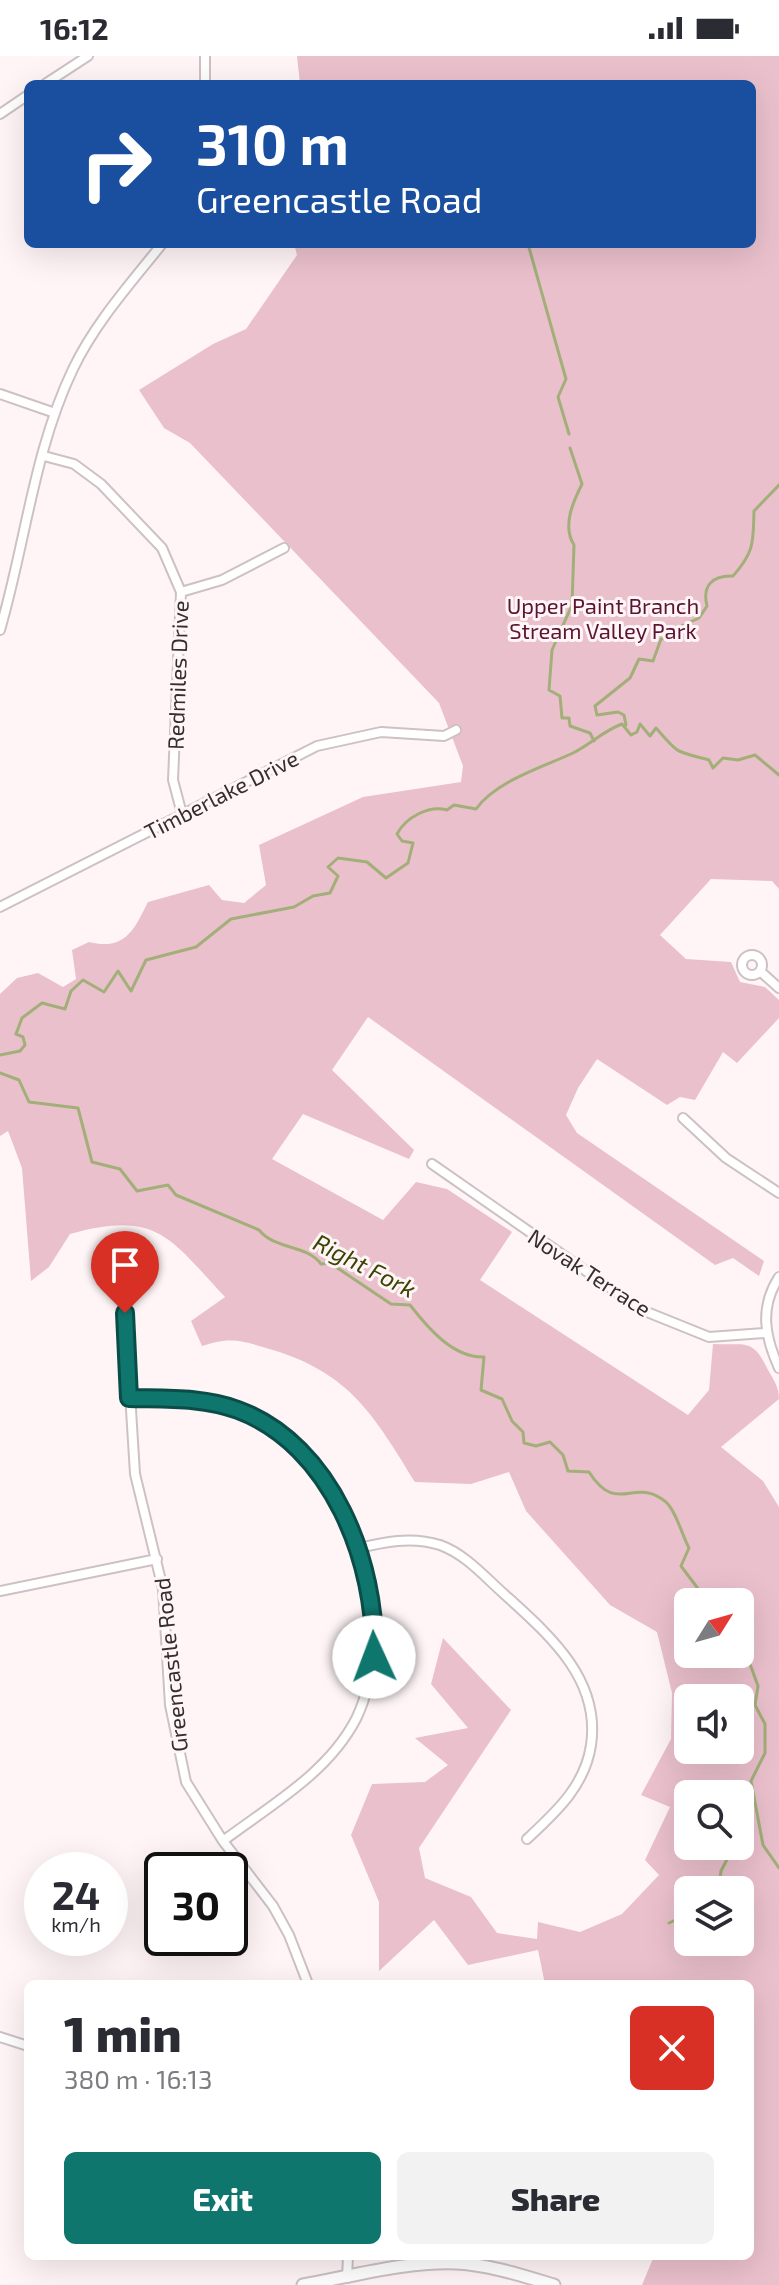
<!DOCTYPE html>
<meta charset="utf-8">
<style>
body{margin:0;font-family:"Exo 2",sans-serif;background:#f2f2f3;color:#2b2b33;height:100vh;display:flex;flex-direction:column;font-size:30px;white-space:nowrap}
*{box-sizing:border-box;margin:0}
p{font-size:26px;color:#7c7c81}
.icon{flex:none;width:44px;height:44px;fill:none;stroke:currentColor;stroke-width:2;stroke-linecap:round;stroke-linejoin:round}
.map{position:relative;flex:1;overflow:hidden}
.drawer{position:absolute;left:24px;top:1924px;width:730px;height:280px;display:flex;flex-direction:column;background:#fff;border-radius:12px;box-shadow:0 8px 32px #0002}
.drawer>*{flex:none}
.banner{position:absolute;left:24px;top:24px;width:732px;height:168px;border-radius:12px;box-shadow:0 8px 32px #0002;background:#1a4fa0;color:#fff;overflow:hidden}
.needle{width:52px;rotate:53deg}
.controls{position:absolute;left:674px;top:1532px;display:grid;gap:16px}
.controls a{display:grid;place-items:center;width:80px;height:80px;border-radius:12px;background:#fff;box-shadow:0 8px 32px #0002;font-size:40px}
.speed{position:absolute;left:24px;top:1796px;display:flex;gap:16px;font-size:40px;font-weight:700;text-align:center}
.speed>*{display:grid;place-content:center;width:104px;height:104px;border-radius:50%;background:#fff;box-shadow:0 8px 32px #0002;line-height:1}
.speed small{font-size:20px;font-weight:400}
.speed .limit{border:4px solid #111;border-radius:12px;background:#fff;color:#111}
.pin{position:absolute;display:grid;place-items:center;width:68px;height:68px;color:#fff;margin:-82px -34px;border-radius:50% 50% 50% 0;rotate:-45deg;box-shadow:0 0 8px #0007}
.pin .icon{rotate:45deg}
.me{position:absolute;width:88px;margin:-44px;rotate:358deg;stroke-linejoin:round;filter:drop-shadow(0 0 6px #0008)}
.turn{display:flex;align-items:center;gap:28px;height:168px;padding:0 40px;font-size:36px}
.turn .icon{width:104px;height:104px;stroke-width:2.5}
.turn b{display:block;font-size:56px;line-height:68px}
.round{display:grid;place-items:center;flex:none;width:84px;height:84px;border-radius:12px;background:#f2f2f3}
.head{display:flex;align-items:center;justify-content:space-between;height:136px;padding:0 40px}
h1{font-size:48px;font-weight:800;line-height:60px}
.primary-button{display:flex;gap:16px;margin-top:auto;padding:16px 40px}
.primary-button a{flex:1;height:92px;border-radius:12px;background:#0f766e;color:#fff;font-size:32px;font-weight:800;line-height:92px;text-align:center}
.primary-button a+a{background:#f2f2f3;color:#2b2b33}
.status{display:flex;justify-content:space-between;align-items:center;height:56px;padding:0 40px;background:#fff;direction:ltr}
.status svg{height:22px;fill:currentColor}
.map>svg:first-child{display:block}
.green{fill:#eac0cc;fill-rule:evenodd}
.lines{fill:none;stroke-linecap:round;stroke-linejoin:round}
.stream{stroke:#a2af79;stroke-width:3}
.minor-casing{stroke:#cdc1c4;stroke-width:12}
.secondary-casing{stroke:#cdc1c4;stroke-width:15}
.minor{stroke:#fff;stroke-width:8}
.secondary{stroke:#fff;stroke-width:11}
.route-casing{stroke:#0a4d48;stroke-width:20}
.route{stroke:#0f766e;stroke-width:14}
.labels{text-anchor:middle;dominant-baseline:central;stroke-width:6;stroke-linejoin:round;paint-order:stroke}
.park-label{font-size:22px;fill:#5b1432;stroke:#fff5f7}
.street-label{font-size:22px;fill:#332e2f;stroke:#fff5f7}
.water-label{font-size:24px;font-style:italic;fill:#394402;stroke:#fff5f7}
</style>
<div class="status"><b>16:12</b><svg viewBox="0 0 49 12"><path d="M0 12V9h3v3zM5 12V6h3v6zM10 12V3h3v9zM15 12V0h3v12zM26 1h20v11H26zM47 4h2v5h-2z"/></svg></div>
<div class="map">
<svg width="779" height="2229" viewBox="0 0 779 2229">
<rect width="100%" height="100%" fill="#fff5f7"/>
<!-- green -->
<path class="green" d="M297,0H779V833L772,825L711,823L660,879L686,903L731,906L740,926L765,931L779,944V962L737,1007L723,996L695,1044L680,1041L667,1049L597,1003L578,1032L566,1059L577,1077L764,1205L759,1220L733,1202L715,1209L368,961L332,1014L414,1094L409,1103L303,1058L272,1103L383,1164L416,1126L447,1133L512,1176L480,1224L688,1359L709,1334L713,1288C745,1290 752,1281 767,1312C773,1323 779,1330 779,1343L721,1391L763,1425L779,1451V2229H642L654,2200H750V1928H545L538,1894L468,1909L434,1864L379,1915V1846L351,1779L372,1728L425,1726L448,1709L415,1682L468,1672L431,1628L443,1582L511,1654L419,1792L425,1822L471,1841L497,1877L537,1883L538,1866L580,1876L622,1858L659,1819L645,1804L670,1751L641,1739L671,1683L672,1637L657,1576L610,1549L526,1455L509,1416L471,1428L415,1426C374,1360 351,1318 273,1294C242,1285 233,1280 202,1290L191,1265L225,1241C169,1181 157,1154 70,1178L49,1211L31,1225L22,1112L8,1075L0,1080V938L17,922L38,917L63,931L76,923L72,894L89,886C125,895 134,874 148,846L209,829L222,844L244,847L266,829L259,789L363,741L461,726L463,710L439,647L190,387L164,372L139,334L213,288L246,273L297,199L294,188H752V28H300ZM688,1546H740V1598H688ZM688,1642H740V1694H688ZM688,1738H740V1790H688ZM688,1834H740V1886H688Z"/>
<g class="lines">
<!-- stream -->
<path class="stream" d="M528,188L566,323L558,341L569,378
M570,392L582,428C573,446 562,470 574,489L572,549L552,594L549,634L560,640L562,662H569L570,670L590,677L594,685
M626,669L624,659L618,656L597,659L595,650L630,622L639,603L653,605L661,583L675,581V573L699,562L707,550C702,530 712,519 733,520C755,495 753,486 754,455L779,429
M0,999L20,995L25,989L23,981L16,978L22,962L42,947L65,953L71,935L83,924L104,936L118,915L131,935L146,904L196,891L231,863L294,851L313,840L330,837L338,820L328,811L338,802L367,806L386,822L408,807L413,787L402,785L397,778C406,761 429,749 447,754L454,749L476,753C496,725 543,711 573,697C591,688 603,675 622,668L631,679L637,676L640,668L650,680L656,672C679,698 674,695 709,704L713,712L723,702L738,704L755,699L779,719
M0,1017L19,1024L29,1046L78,1052L92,1106L120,1113L137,1135L168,1129L176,1139L259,1174C275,1194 306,1188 321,1208L330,1207L391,1248L410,1249C428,1272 453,1302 484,1301L481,1334L502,1343L512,1365L523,1376L524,1387L536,1390L550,1386L563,1399L568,1415L589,1416C618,1461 633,1419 666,1446C676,1455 682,1479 689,1492L681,1510L708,1546
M725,1598L750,1608L758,1630L755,1649L765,1668V1697L751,1725L763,1789L779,1812
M740,1777L750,1729
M711,1834L710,1831L719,1832L721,1815L734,1790
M669,1867L680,1862L688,1868"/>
<defs>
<path id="minor" d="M45,28L88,0
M205,28V0
M0,58L28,39
M0,338L55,357
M44,400L74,408L101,428L162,492L181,536L173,724L182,758
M181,536L222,524L284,492
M0,574C25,489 34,394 73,313C95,267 130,228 162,188
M0,851L317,690L381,676L444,680L456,674
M742 909a10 10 0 1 1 20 0a10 10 0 1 1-20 0Z
M760,915L779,932
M683,1062L726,1102L779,1137
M432,1108L642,1254L709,1281L764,1277
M779,1221C759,1252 765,1281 779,1312
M125,1257L135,1418L163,1533L170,1649L186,1726L223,1785L273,1850L289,1879L308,1928
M129,1342C178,1343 221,1343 265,1366C352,1412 399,1576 356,1663C328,1717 271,1749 223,1785
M355,1493C384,1486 411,1480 440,1489C465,1498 484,1520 503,1537C547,1577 601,1622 591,1689C585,1730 556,1756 527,1783
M0,1535L157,1503
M0,1981L28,1990
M347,2222L348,2200"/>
<path id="secondary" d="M303,2229C353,2220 406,2205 457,2207C491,2209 523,2220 554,2229"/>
</defs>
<!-- minor casing -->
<use href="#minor" class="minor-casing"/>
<!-- secondary casing -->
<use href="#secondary" class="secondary-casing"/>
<!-- minor -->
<use href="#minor" class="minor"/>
<!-- secondary -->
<use href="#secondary" class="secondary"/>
</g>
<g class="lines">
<defs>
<path id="route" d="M125,1257L129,1342C166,1343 203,1341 238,1354C332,1389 377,1507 374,1601"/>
</defs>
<!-- route casing -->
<use href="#route" class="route-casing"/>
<!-- route -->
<use href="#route" class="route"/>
</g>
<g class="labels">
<!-- park labels -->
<g class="park-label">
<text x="603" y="549">Upper Paint Branch<tspan x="603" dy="25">Stream Valley Park</tspan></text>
</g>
<!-- street labels -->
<g class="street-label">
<text transform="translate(177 619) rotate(-88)">Redmiles Drive</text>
<text transform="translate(221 738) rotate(-27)">Timberlake Drive</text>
<text transform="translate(590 1216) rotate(33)">Novak Terrace</text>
<text transform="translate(170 1609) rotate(-96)">Greencastle Road</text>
</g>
<!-- water labels -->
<g class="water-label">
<text transform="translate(365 1209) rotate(27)">Right Fork</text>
</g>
</g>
</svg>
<div class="controls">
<a><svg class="needle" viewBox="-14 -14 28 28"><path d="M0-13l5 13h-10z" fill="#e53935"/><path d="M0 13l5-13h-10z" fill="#7c7c81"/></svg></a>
<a><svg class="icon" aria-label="sound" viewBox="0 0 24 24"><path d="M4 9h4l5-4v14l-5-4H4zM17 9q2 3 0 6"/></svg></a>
<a><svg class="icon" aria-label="search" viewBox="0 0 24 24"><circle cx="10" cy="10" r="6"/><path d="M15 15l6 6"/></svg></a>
<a><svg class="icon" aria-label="layers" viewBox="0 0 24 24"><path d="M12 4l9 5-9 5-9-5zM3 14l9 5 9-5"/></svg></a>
</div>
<div class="speed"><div>24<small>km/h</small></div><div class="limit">30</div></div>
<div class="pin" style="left:125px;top:1257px;background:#d93025"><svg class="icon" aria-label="arrive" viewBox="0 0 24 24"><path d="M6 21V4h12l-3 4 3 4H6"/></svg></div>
<svg class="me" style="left:374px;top:1601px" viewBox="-20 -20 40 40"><circle r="19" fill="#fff"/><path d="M0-13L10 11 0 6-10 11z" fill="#0f766e"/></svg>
<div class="banner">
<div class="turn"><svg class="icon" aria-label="right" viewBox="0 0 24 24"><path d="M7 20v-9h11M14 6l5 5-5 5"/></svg><div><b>310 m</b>Greencastle Road</div></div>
</div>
<section class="drawer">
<div class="head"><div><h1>1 min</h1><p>380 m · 16:13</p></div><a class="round" style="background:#d93025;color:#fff"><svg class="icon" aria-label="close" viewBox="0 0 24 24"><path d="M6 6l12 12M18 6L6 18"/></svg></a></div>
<div class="primary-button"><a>Exit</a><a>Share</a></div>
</section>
</div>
